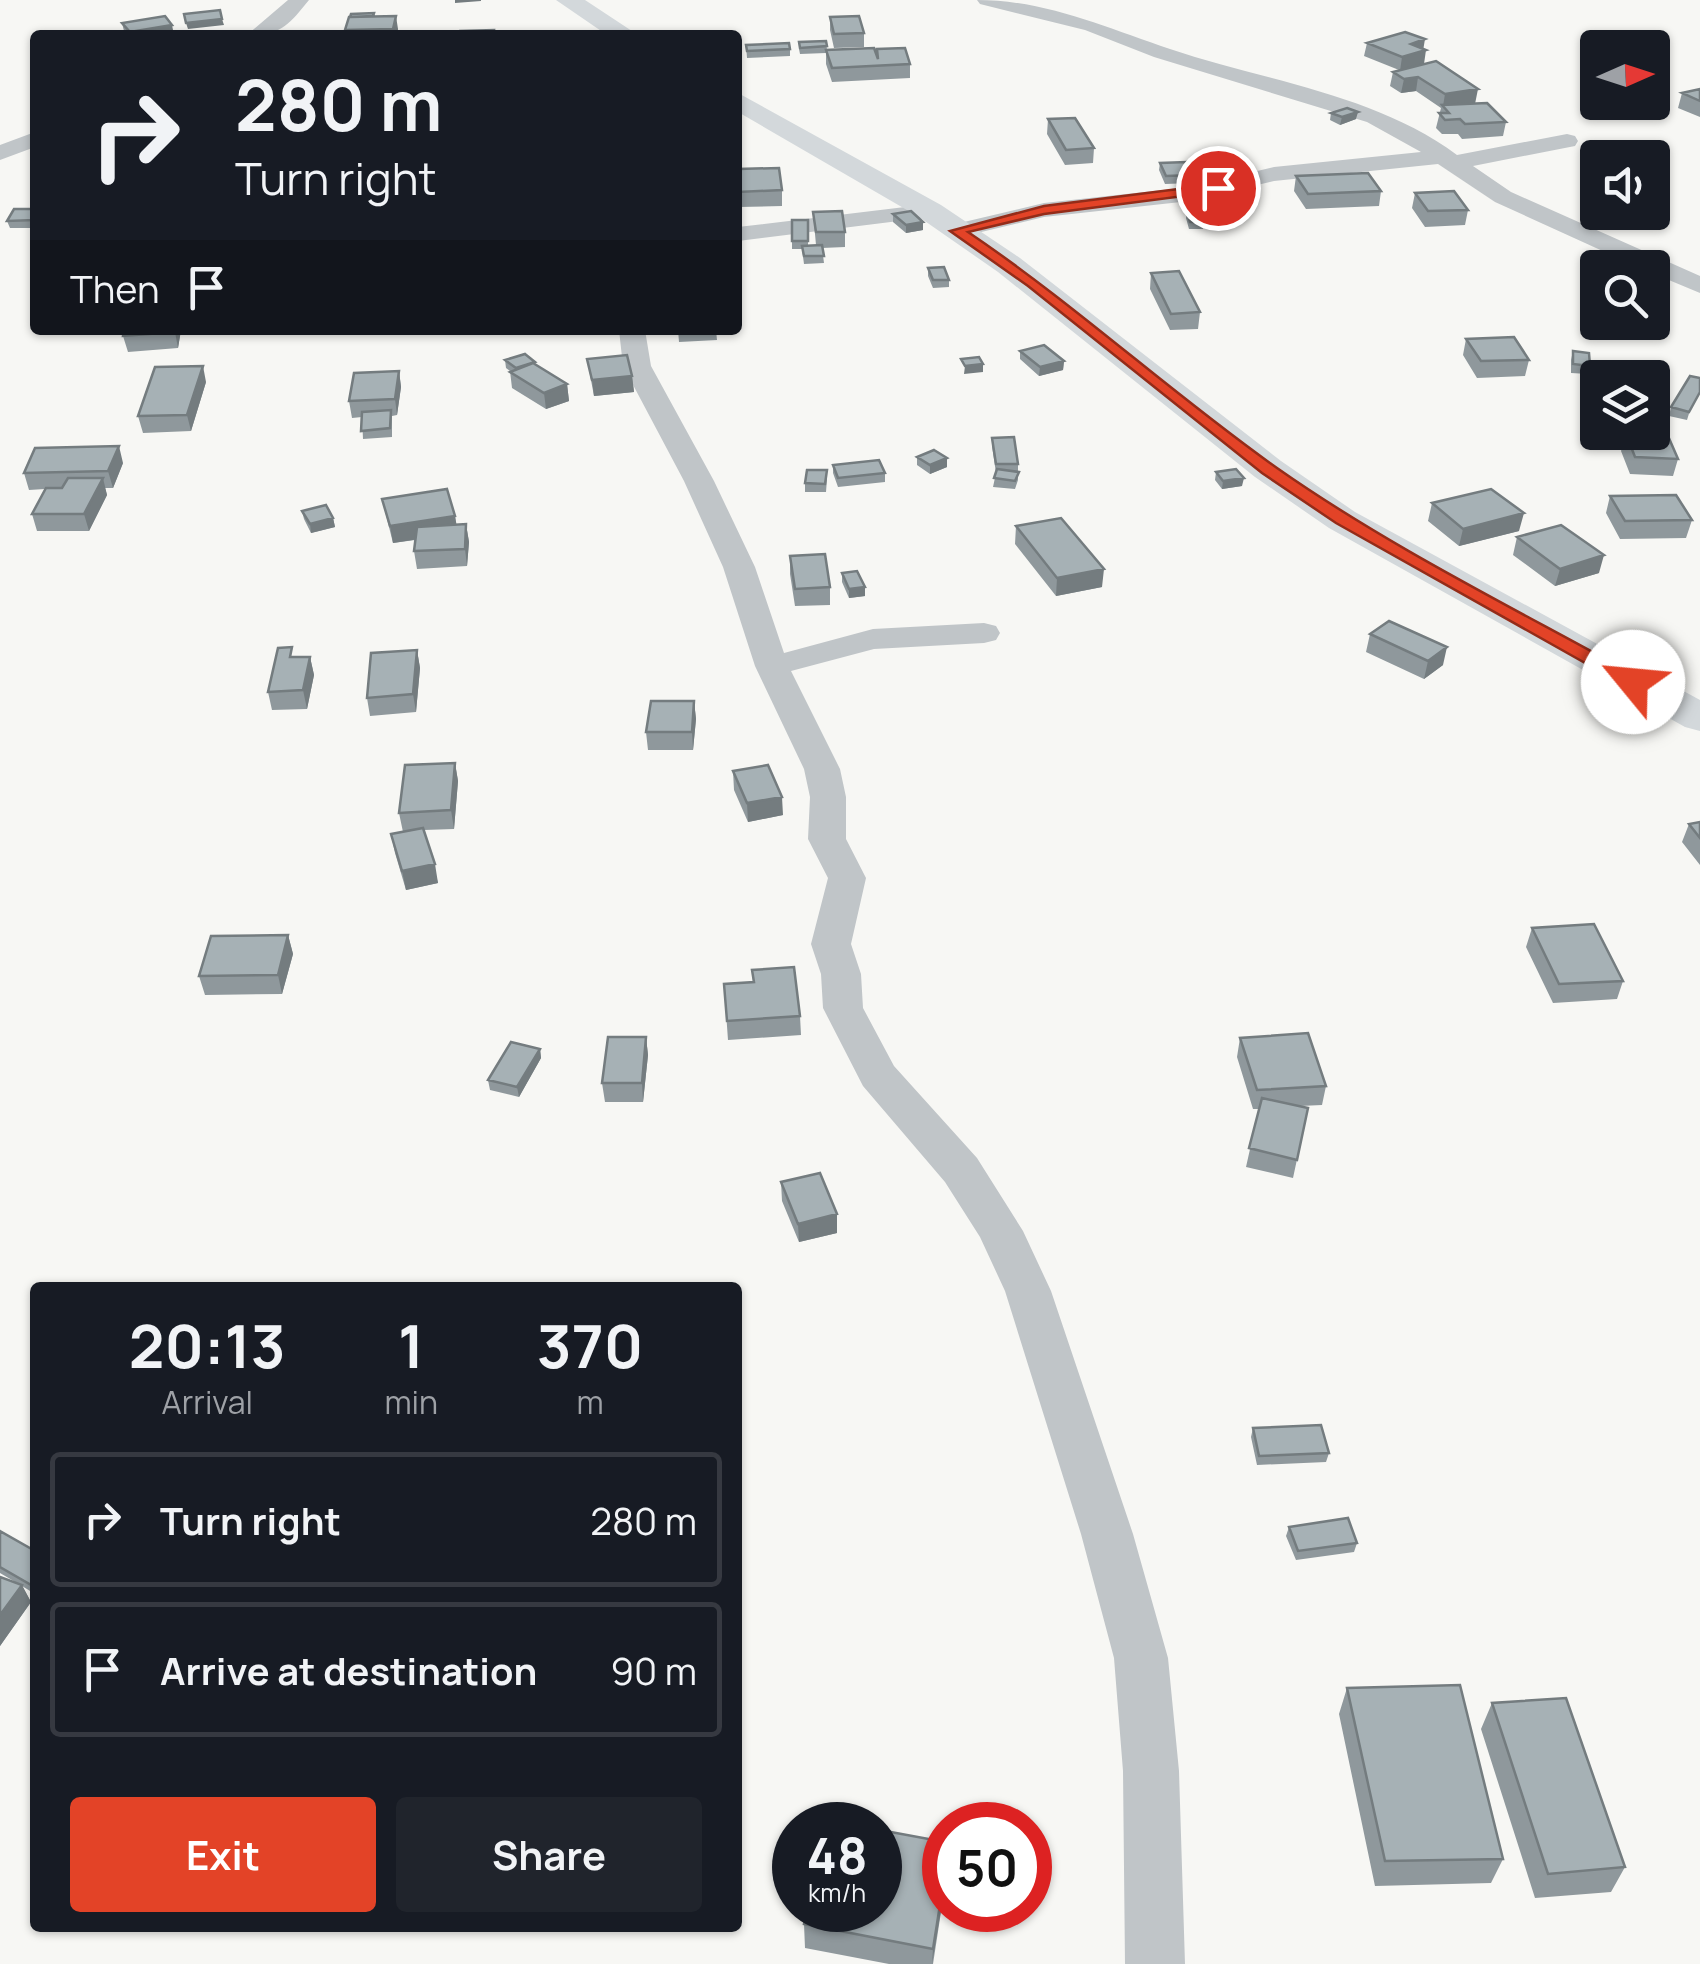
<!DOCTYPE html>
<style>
body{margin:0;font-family:Manrope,sans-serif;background:#20242c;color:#f1f3f6;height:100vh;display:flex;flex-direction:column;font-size:38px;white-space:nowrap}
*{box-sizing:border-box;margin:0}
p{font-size:32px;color:#9ea1a6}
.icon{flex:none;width:55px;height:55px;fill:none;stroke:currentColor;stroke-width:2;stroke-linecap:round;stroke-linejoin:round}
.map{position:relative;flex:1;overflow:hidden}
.side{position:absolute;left:30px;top:1282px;width:712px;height:650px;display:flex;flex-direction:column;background:#171b24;border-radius:10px;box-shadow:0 2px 8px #0004}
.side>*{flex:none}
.hud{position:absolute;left:30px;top:30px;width:712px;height:305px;border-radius:10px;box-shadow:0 2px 8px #0004;background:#171b24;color:#f1f3f6;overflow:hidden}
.needle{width:65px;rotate:87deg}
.tools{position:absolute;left:1580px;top:30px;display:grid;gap:20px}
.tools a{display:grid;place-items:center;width:90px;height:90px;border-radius:10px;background:#171b24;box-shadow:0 2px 8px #0004;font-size:50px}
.speed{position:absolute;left:772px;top:1802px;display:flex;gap:20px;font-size:50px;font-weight:700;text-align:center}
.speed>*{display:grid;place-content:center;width:130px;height:130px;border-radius:50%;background:#171b24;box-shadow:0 2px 8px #0004;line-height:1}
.speed small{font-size:25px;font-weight:400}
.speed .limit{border:15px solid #d22;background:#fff;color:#111}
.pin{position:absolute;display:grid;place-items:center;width:85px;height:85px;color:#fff;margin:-42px;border:5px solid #fff;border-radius:50%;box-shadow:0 2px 10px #0007}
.me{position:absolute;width:110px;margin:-55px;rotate:298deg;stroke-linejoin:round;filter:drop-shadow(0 0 8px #0008)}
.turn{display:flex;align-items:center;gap:35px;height:210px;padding:0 40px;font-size:45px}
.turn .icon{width:130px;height:130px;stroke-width:2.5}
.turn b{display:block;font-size:70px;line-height:85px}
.then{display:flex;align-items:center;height:95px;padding:0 40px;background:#0003;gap:20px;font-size:38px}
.eta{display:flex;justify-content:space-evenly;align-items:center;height:170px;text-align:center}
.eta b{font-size:60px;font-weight:700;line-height:70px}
.cta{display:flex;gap:20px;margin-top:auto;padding:20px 40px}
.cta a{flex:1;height:115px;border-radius:10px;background:#e34327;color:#fff;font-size:40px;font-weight:700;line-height:115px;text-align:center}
.cta a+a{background:#20242c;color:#f1f3f6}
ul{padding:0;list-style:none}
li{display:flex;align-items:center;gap:30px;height:135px;margin:0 20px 15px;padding:0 20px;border:5px solid #363941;border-radius:10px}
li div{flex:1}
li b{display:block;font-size:38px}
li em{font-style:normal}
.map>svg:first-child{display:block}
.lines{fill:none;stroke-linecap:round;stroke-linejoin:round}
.minor{fill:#c0c5c8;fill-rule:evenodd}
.major{fill:#d3d8db;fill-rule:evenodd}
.wall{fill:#8f989c}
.shaded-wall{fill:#747c7f}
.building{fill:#a6b1b5;stroke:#747c7f;stroke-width:2.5}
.route{fill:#e34327;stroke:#942c19;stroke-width:2.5}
</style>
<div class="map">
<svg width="1700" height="1964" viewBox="0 0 1700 1964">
<rect width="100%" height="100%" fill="#f7f7f4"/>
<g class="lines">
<!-- minor -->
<path class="minor" d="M288,0H309C288,26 281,35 247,35Z
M977,0C1046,0 1106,28 1170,49C1265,81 1375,94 1457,155L1567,134L1575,136L1578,141L1575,146L1473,166L1511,192L1700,276V293L1652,273V268H1640L1495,202L1438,164L1274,181L1190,201L1044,217L956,238L947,236L944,231L947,226L1044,203L1190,187L1274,167L1421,152L1367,122L1154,57L1085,30L980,4Z
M35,132V147L0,160V145Z
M930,204L942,211L939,216L738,241V227Z
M619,330H645L651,366L714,481L755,567L784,653L873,629L984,623L996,626L1000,633L996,640L984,643L874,649L791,671L840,769L846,797V839L866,878L851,944L861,974L863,1008L894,1066L977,1158L1023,1231L1051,1291L1133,1534L1168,1658L1179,1771L1185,1964H1125L1123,1771L1114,1658L1081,1534L1005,1291L980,1237L945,1182L863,1086L823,1008L821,974L811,944L828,878L808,839L810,797L804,769L755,666L723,567L684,481L623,366Z"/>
<!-- major -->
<path class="major" d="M556,0H585L638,35H607Z
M738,93L941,205L1020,258L1281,461L1355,512L1700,700V731L1685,727L1329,528L1255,477L998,272L919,217L738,112Z"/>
</g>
<!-- wall -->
<path class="wall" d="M374,13L375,16L398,29V31L432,35H346L345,30Z
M830,17L864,33V47L834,48L830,30Z
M122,23L174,35H125Z
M826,41L827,50L877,56L910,64V78L832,82L826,64V53L800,54L799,49V42Z
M1367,43L1423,49L1424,64L1475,103L1506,122L1503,136L1462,139L1458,134H1442L1436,128L1441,108L1416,91L1401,93L1390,86L1393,72L1399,70L1364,56Z
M746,45L790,49V56L747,58Z
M1700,89V117L1678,108L1682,93Z
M1331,113L1356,119L1340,125L1330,120Z
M1048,119L1094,148L1093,163L1065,165L1047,134Z
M1160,163L1194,175L1193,183L1165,184L1159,170Z
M738,169L782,190V206L739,207Z
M1296,176L1381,191L1379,206L1306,209L1294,191Z
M1415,193L1468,210L1465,225L1425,227L1412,208Z
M35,209V228H10L7,221Z
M1187,210L1204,222L1203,229H1189L1186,218Z
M813,212L845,232V247L822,248L824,263L804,264L802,249H792V220H808V245H816Z
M893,214L923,230L906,233L893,222Z
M928,268L949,280V287L933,288L928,276Z
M1151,273L1200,312L1198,329L1170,330L1150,289Z
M181,330L178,348L128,352L123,336Z
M678,330H716L717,340L679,342Z
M1466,339L1529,360L1525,376L1477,378L1463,355Z
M1020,351L1064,361L1063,370L1039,376L1020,359Z
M1573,351L1590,366L1588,374L1571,373V360Z
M587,359L632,376L634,392L594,396Z
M505,360L536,365L567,384L569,401L546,409L512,388L510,371L506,368Z
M399,371L401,387L397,415L392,416V437L363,439L362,417L352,418L349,401Z
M1700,378L1687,420L1669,416L1671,407Z
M206,382L191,431L143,433L138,416Z
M1626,434L1678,459L1673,476L1630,474L1621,451Z
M992,438L1018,464V480L1015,489L993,487L996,473L992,446Z
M917,457L947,458V467L930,474L917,465Z
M123,463L113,488H105L107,495L89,531H37L32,514L45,489L29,490L24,473Z
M833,465L885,473V482L838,487L833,473Z
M1216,472L1242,486L1222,489L1215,480Z
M827,479L826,492H805V483Z
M1610,496L1692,520L1686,538L1620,539L1606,513Z
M382,499L455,516L456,525L466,524L469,542L467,566L417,569L414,551L415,540L393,543Z
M1432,503L1519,531L1459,546L1428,521Z
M302,511L333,518L335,527L311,533L304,519Z
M1016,526L1102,587L1056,596L1015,544Z
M1517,537L1599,573L1555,586L1513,555Z
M790,556L830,587V605L795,606L790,574Z
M842,573L865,596L849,598L842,582Z
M1370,634L1443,665L1424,679L1366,652Z
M417,650L420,668L416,712L370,716L367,698Z
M294,657H310L314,675L307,709L272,710L268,692Z
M694,701L696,719L693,750H648L646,732Z
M455,763L458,781L454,829L424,830L438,883L406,890L395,853L391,834L403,832L399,813Z
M733,771L783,815L748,822L734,790Z
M1700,822V865L1682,842L1689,824Z
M1532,928L1623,981L1617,999L1553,1003L1526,947Z
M288,935L293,954L282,994L205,995L199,976Z
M752,970L800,1016L801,1035L728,1040L724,984L753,982Z
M646,1037L648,1055L643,1102H605L602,1083Z
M1240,1038L1326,1086L1322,1105L1300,1106L1308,1108L1293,1178L1246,1167L1259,1109H1253L1237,1057Z
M540,1049L541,1058L519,1097L490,1090L488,1080Z
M781,1182L837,1233L799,1242L782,1201Z
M1253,1428L1329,1453L1326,1462L1257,1465L1251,1437Z
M1289,1527L1357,1543L1354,1552L1296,1560L1286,1536Z
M0,1531L35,1551V1594L22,1586L31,1602L0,1646V1577L17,1583L0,1573Z
M1347,1688L1503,1859L1491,1883L1375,1886L1339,1714Z
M1492,1703L1625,1867L1611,1892L1535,1898L1481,1729Z
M945,1886L933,1964H889L805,1948L804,1924Z"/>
<!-- shaded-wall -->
<path class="shaded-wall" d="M455,0H481V1L455,3Z
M396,16L398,29L397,35H394L393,29Z
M222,19L224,25L188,29L186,23Z
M172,25L174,35H130V32Z
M1425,39L1423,51L1426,50L1424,64L1400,71L1402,57L1411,44Z
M1418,77L1416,91L1401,93L1404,79Z
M1478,89L1475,104L1443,106L1445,94Z
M1358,112L1356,119L1340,125L1342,117Z
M923,222V230L906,233V225Z
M175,330H181L178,348L175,332Z
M1064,361L1063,370L1039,376L1040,367Z
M983,364V372L964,374L965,366Z
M203,366L206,382L191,431L187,415Z
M399,371L401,387L397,415L395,399Z
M632,376L634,392L594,396L592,380Z
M567,384L569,401L546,409L544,393Z
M119,446L123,463L113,488L108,471Z
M947,458V467L930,474V465Z
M103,478L107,495L89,531L84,514Z
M1244,478L1242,486L1222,489L1223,481Z
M1524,513L1519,531L1459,546L1463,529Z
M455,516L458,533L393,543L390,526Z
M333,518L335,527L311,533L310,524Z
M466,524L469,542L467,566L465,549Z
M1604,555L1599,573L1555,586L1560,569Z
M1104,569L1102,587L1056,596L1057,578Z
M865,587V596L849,598V589Z
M1447,647L1443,665L1424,679L1428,661Z
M417,650L420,668L416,712L413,694Z
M310,657L314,675L307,709L303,690Z
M694,701L696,719L693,750L692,732Z
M455,763L458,781L454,829L451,810Z
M782,797L783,815L748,822L747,803Z
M435,864L438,883L406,890L402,871Z
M288,935L293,954L282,994L278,975Z
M646,1037L648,1055L643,1102L642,1083Z
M540,1049L541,1058L519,1097L517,1087Z
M837,1214V1233L799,1242L798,1224Z
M22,1585L31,1602L0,1646V1615Z
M945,1873V1886L932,1964L933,1949Z"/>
<!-- building -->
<path class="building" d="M220,10L222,19L186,23L184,14Z
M374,13L373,16L350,17L351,14Z
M165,16L172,25L130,32L122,23Z
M396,16L393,29L345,30L349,17Z
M859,16L864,33L834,34L830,17Z
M494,30L493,35H459L460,31Z
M389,31L432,32V35H389Z
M1405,32L1425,39L1411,44L1426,50L1402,57L1367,43Z
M826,41L827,46L800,48L799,42Z
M789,43L790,49L747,51L746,45Z
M874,48L878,59L877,49L905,48L910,64L832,68L826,50Z
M1436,61L1478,89L1445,94L1418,77L1404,79L1393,72Z
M1700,89V101L1682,93Z
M1487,103L1506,122L1465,124L1460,119L1445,120L1439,113H1449L1442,105Z
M1347,108L1358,112L1342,117L1331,113Z
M1075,118L1094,148L1066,150L1048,119Z
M1187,162L1194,175L1166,176L1160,163Z
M779,168L782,190L738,192V169Z
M1368,173L1381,191L1308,194L1296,176Z
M1454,191L1468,210L1428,211L1415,193Z
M14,209H35V220L7,221Z
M1187,210H1202L1204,222H1190Z
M842,211L845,232H816L813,212Z
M911,211L923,222L906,225L893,214Z
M792,220H808V241H792Z
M822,245L824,256H804L802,246Z
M944,267L949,280H933L928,268Z
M1179,271L1200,312L1171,314L1151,273Z
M124,330H175V332L123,336Z
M1514,337L1529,360L1481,361L1466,339Z
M1044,345L1064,361L1040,367L1020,351Z
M1573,351L1589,353L1590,366L1573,364Z
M525,354L535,362L516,368L505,360Z
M627,355L632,376L592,380L587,359Z
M979,357L983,364L965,366L961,359Z
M533,363L567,384L544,393L510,372Z
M203,366L187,415L138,416L155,367Z
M399,371L395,399L349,401L354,373Z
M1690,376L1700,378V392L1689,412L1671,407Z
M391,410L390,428L361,431L362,412Z
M1626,434L1668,436L1678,459L1635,457Z
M1014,437L1018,464H996L992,438Z
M119,446L108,471L24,473L35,448Z
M934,450L947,458L930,465L917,457Z
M879,460L885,473L838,478L833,465Z
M997,469L1019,472L1015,481L994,478Z
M1236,469L1244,478L1223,481L1216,472Z
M807,470H827L825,484L805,483Z
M68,478H103L84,514H32L46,488H62Z
M447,489L455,516L390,526L382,499Z
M1491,489L1524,513L1463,529L1432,503Z
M1676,495L1692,520L1625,521L1610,496Z
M326,505L333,518L310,524L302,511Z
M1061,518L1104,569L1057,578L1016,526Z
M466,524L465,549L414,551L417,527Z
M1561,525L1604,555L1560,569L1517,537Z
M825,554L830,587L795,589L790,556Z
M857,571L865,587L849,589L842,573Z
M1389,621L1447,647L1428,661L1370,634Z
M292,647L290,657H310L303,690L268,692L278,648Z
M417,650L413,694L367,698L371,653Z
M651,701H694L692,732H646Z
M455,763L451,810L399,813L405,765Z
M768,765L782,797L747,803L733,771Z
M1700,822V838L1689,824Z
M423,828L435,864L402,871L391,834Z
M1594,924L1623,981L1559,984L1532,928Z
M288,935L278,975L199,976L211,936Z
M794,967L800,1016L727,1021L724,984L754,982L752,970Z
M1308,1033L1326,1086L1257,1090L1240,1038Z
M608,1037H646L642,1083H602Z
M511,1042L540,1049L517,1087L488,1080Z
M1262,1098L1308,1108L1297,1160L1249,1148Z
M820,1173L837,1214L798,1224L781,1182Z
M1321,1425L1329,1453L1259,1456L1253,1428Z
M1348,1518L1357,1543L1298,1551L1289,1527Z
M0,1531L35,1551V1585L33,1586L0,1567Z
M0,1577L22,1585L0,1615Z
M1460,1685L1503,1859L1385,1861L1347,1688Z
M1566,1698L1625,1867L1548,1874L1492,1703Z
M825,1820L852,1825H824Z
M880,1830L945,1842V1873L933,1949L804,1924L807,1910H880Z"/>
<!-- route -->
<path class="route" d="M1218,184L1223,185V191L1044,214L968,232C1076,305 1171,393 1277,468C1391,548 1518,610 1640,678V686H1626L1336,523L1262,473L1028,286L950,231L1044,206Z"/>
</svg>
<div class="tools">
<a><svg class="needle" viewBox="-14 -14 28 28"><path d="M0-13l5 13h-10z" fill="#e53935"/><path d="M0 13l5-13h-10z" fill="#9ea1a6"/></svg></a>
<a><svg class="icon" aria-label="sound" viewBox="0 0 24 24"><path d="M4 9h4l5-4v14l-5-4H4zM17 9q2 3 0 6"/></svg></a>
<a><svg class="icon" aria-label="search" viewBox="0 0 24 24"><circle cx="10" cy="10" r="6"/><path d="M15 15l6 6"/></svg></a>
<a><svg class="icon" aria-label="layers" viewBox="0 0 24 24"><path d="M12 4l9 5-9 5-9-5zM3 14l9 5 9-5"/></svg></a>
</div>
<div class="speed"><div>48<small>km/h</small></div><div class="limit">50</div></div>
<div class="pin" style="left:1218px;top:188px;background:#d93025"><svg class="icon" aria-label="arrive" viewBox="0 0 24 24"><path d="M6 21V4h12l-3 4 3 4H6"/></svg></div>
<svg class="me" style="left:1633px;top:682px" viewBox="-20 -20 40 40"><circle r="19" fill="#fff"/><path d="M0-13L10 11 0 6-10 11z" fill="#e34327"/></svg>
<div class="hud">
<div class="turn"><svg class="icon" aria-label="right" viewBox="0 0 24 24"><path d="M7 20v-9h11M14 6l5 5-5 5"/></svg><div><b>280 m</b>Turn right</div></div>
<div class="then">Then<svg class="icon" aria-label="arrive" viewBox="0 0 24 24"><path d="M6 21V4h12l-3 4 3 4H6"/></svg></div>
</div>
<section class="side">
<div class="eta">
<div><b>20:13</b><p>Arrival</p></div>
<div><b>1</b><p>min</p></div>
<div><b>370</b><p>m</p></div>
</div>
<ul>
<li><svg class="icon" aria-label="right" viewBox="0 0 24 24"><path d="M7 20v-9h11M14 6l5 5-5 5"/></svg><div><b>Turn right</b></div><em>280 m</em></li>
<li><svg class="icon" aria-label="arrive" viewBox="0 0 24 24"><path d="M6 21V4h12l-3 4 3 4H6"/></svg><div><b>Arrive at destination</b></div><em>90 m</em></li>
</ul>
<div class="cta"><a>Exit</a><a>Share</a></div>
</section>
</div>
